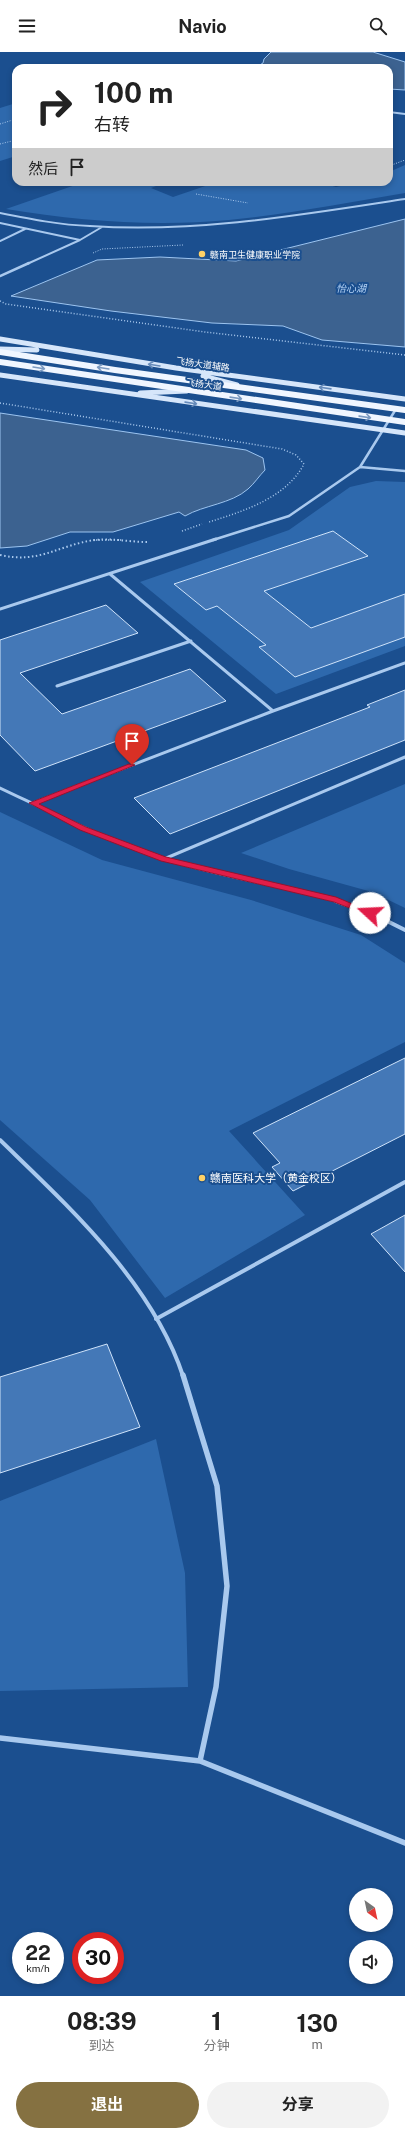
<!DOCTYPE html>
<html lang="zh">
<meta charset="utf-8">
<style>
body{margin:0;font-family:"Public Sans","Noto Sans SC",sans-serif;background:#f2f2f2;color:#222;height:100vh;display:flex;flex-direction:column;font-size:15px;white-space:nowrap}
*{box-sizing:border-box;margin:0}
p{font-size:13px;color:#767676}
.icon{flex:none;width:22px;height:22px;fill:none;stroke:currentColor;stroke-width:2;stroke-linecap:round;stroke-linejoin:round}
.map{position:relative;height:1944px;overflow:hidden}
.details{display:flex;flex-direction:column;background:#fff;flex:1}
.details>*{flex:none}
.guide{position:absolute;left:12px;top:12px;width:381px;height:122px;border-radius:12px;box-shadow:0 2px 6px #0003;background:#fff;color:#222;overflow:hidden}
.needle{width:26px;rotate:147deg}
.fabs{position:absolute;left:349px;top:1836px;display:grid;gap:8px}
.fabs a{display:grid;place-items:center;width:44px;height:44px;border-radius:50%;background:#fff;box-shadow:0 2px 6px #0003;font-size:20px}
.speed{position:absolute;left:12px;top:1880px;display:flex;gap:8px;font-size:20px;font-weight:700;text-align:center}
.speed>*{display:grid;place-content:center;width:52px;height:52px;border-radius:50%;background:#fff;box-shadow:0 2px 6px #0003;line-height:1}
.speed small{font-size:10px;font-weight:400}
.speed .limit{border:6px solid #d22;background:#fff;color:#111}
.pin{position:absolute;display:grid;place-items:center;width:34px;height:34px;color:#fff;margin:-41px -17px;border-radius:50% 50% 50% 0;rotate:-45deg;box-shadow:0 0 4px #0007}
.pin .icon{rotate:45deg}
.me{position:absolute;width:44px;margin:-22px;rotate:290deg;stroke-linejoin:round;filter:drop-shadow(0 0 3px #0008)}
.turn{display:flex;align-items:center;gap:14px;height:84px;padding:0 16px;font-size:18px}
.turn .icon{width:52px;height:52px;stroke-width:2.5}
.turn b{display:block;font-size:28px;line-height:34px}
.then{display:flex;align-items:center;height:38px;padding:0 16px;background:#0003;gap:8px;font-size:15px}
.eta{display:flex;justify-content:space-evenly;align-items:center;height:68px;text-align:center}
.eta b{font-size:24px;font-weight:700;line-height:28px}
.action{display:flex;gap:8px;margin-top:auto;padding:8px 16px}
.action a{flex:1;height:46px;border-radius:24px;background:#857141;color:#fff;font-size:16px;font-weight:700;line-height:46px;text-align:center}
.action a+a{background:#f2f2f2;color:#222}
header{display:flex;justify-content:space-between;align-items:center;height:52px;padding:0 16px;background:#fff;font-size:18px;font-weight:700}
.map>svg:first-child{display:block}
.green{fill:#2e69ad}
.water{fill:#3c6290;stroke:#9cc4f0}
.building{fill:#4478b7;stroke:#cfe3fa}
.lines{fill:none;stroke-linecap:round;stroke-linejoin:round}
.path-far2{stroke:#a9c9ee;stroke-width:1;stroke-dasharray:1 1.5;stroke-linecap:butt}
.path-far1{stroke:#a9c9ee;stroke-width:1.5;stroke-dasharray:1 2;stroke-linecap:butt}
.path{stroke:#a9c9ee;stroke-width:2;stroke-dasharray:1.5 2.5;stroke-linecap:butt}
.street-far4{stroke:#a9c9ee;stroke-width:2}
.street-far3{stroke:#a9c9ee;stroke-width:2.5}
.street-far2{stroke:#a9c9ee;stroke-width:3}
.street-far1{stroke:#a9c9ee;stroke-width:4}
.street{stroke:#a9c9ee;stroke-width:5.5}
.secondary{stroke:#d6e6fa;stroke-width:5}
.primary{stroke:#f0f6ff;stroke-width:6}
.oneway{stroke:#668bba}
.oneway2{stroke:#7b9ac1}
.route{fill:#e11d48;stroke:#92132f}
.poi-dot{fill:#ffd166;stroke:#1b4f8f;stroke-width:1.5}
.labels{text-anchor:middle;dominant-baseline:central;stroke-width:4;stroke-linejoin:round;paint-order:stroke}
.far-poi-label{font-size:9px;fill:#fff;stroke:#1b4f8f;text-anchor:start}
.far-street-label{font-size:9px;fill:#fff;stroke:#1b4f8f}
.far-water-label{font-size:10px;font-style:italic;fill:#b5d3f5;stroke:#1b4f8f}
.poi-label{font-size:11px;fill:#fff;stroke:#1b4f8f;text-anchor:start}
</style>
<header><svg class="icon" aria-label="menu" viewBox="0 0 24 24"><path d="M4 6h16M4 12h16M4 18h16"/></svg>Navio<svg class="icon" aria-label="search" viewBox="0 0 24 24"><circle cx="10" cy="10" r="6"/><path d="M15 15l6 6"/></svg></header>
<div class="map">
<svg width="405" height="1944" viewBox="0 0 405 1944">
<rect width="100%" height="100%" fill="#1b4f8f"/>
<!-- green -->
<path class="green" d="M16,51V104L0,109V56Z
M405,113V141C346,151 288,162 229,168C154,175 79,169 6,157L84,130H166L151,136L173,145L217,130H319L336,135L358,130H389V120Z
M376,429L405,430V594L276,642L140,530L289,478L350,435Z
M405,732V856L372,840L289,817L241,801Z
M0,760L102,808L251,848L361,883L405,911V990L229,1079L305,1163L165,1246L90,1148L0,1068Z
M156,1387L185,1521L188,1635L0,1639V1449Z"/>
<!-- water -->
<path class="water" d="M271,0H373L405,10V38L389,37V16H236L258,14L263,11L264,7Z
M405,167V295L322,288L283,274L212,271L111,259L11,244L97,208L160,205L236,209Z
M0,361L246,398L263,406L265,418C259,424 254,432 248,437C231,452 204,453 185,464L179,460L113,480H70L27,494L0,496Z"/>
<!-- building -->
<path class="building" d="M333,479L368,504L264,539L311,576L405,542V585L295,625L259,595L266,593L217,554L206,558L174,532Z
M106,553L138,581L20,621L62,662L190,617L226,649L35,719L0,683V588Z
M405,638V688L170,782L134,746L370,655L367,653Z
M405,1006V1082L293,1139L272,1115L280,1111L253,1081Z
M405,1163V1220L371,1182Z
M107,1292L140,1375L0,1421V1325Z"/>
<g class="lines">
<!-- path-far2 -->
<path class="path-far2" d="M0,72L16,67
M0,92L16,88
M389,114L405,108
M361,130L383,132
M196,142L248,151
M93,201L102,197L183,193"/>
<!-- path-far1 -->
<path class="path-far1" d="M0,249L6,252L205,280L405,303
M0,351L282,397L296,403L304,412C286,446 244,459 209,470
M182,479L202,472
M93,488H123"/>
<!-- path -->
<path class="path" d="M0,503C40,512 58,493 95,488C112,486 130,490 147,490"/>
<!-- street-far4 -->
<path class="street-far4" d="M389,60L405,62
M0,161C30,167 60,173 90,174C196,181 301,163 405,147
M0,171L80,188
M0,189L25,177
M27,212L80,188L102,175"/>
<!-- street-far3 -->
<path class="street-far3" d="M0,224L29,211
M396,357L360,415L405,419
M213,488L289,464L360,415"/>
<!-- street-far2 -->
<path class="street-far2" d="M110,522L273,659
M0,557L216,487
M57,634L191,589
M0,736C53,761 106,788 162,806C220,825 281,833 339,850
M33,751L273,659L405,611
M164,807L405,705"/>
<!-- street-far1 -->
<path class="street-far1" d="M336,849L377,864L405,878
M0,1088C69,1155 152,1230 183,1324
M156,1267L405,1130"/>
<!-- street -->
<path class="street" d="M0,1686L200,1709L216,1635L227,1534L217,1434L183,1323
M200,1709L405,1791"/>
<!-- secondary -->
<path class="secondary" d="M0,287L176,316L405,347
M0,297L37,298
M0,323L405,381
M203,324L237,333
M140,341L187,339"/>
<!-- primary -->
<path class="primary" d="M0,300L115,318L405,358
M0,310L405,370"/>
</g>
<!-- one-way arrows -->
<defs><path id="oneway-shaft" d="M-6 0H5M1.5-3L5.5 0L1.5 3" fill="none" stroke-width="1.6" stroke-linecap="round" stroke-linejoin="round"/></defs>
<g class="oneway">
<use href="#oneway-shaft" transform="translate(154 313) rotate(-171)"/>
<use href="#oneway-shaft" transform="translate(325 336) rotate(-172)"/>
<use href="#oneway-shaft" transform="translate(191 351) rotate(8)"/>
</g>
<g class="oneway2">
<use href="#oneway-shaft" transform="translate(39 316) rotate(9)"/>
<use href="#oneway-shaft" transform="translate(103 316) rotate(-171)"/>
<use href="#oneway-shaft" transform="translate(236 346) rotate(8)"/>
<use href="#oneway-shaft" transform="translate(365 365) rotate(8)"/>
</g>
<!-- route -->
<path class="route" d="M129,712L135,713L39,752L86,775L166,805L336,845L374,861L370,864L334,850L161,809L80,778L29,751Z"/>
<!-- markers -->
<g class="poi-dot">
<circle cx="202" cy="202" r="4"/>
<circle cx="202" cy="1126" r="4"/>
</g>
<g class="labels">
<!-- far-poi labels -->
<g class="far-poi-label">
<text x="210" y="202">赣南卫生健康职业学院</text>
</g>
<!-- far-street labels -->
<g class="far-street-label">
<text transform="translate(203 312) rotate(8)">飞扬大道辅路</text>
<text transform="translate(204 332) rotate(8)">飞扬大道</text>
</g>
<!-- far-water labels -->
<g class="far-water-label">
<text x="351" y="236">怡心湖</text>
</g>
<!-- poi labels -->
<g class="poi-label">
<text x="210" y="1126">赣南医科大学（黄金校区）</text>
</g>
</g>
</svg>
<div class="fabs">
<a><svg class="needle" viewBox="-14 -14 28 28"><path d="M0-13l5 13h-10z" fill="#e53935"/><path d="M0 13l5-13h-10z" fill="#767676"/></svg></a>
<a><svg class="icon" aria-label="sound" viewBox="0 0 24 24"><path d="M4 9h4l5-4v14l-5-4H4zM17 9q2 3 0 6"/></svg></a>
</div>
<div class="speed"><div>22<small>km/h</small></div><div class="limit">30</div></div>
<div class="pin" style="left:132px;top:713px;background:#d93025"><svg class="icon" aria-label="arrive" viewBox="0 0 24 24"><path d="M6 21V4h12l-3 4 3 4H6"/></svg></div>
<svg class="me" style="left:370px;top:861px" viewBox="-20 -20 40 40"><circle r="19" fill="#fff"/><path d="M0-13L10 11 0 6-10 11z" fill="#e11d48"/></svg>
<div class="guide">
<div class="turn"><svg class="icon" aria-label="right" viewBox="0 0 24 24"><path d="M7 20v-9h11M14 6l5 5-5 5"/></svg><div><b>100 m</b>右转</div></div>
<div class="then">然后<svg class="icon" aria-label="arrive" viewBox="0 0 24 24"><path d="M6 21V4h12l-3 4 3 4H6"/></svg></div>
</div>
</div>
<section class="details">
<div class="eta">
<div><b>08:39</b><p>到达</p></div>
<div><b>1</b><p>分钟</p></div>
<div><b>130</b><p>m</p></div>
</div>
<div class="action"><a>退出</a><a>分享</a></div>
</section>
